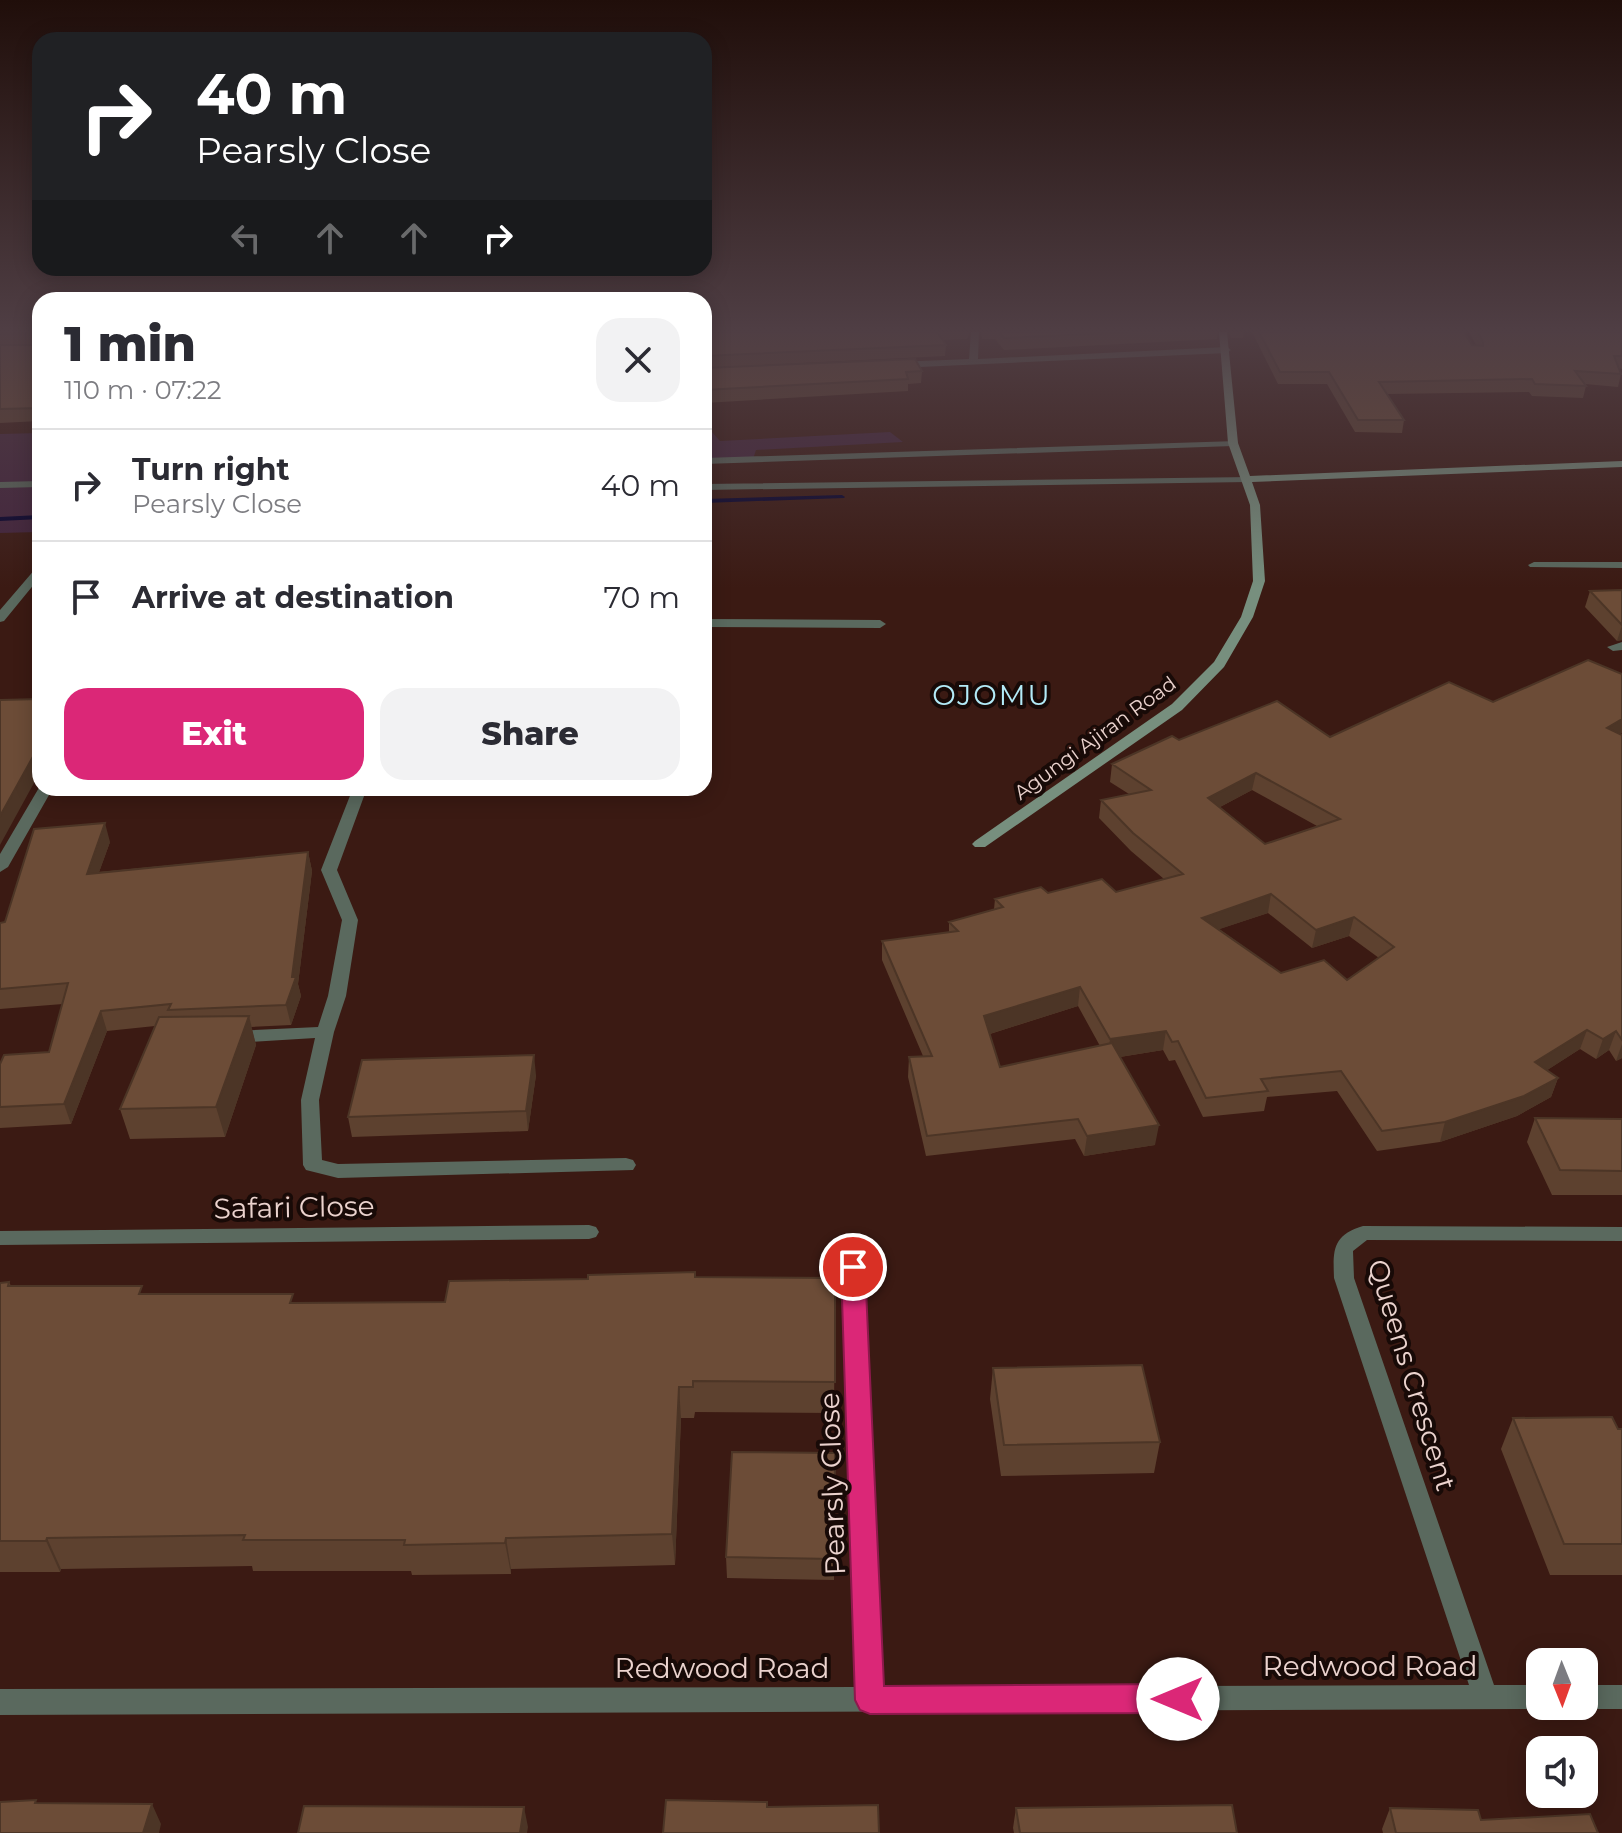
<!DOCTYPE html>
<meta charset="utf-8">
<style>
body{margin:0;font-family:Montserrat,sans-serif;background:#f2f2f3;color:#2b2b33;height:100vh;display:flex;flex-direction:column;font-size:30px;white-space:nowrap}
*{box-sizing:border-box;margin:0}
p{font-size:26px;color:#7c7c81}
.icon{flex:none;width:44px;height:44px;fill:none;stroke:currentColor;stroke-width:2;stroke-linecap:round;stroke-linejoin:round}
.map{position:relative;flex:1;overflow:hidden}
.drawer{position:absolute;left:32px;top:292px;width:680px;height:504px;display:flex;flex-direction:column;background:#fff;border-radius:24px;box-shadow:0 4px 20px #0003}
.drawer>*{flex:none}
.top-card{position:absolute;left:32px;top:32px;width:680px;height:244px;border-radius:24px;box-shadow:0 4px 20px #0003;background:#202124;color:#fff;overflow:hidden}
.needle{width:52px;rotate:179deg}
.buttons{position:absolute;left:1526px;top:1648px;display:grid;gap:16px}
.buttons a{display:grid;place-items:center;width:72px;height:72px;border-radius:16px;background:#fff;box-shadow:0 4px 20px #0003;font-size:40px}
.pin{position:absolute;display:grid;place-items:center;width:68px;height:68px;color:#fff;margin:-34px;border:4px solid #fff;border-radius:50%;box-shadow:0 2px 8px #0007}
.me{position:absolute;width:88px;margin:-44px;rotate:270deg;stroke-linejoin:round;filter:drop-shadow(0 0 6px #0008)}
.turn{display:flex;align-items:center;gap:28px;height:168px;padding:0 32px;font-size:36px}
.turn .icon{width:104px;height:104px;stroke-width:2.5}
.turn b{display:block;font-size:56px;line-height:68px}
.lanes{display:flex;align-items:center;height:76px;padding:0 32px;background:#0003;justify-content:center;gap:40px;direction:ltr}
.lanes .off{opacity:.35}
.round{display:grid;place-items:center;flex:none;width:84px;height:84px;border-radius:24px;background:#f2f2f3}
.summary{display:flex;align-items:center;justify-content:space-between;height:136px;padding:0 32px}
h1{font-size:48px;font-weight:800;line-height:60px}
.cta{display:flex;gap:16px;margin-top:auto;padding:16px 32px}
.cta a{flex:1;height:92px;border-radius:24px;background:#db2777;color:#fff;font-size:32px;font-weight:800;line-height:92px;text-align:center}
.cta a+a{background:#f2f2f3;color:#2b2b33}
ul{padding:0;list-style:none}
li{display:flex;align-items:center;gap:24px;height:112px;padding:0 32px;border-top:2px solid #e1e1e2}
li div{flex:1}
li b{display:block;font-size:30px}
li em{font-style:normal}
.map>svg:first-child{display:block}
.green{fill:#43243d}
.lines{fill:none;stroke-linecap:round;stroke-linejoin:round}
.stream{fill:#06032f;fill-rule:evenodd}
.street{fill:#5a695e;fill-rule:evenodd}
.secondary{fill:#778f7e;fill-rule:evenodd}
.wall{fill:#5d412f;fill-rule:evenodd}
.shaded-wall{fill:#4c3526}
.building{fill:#6c4c37;stroke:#4c3526;stroke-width:2;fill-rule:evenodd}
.route{fill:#db2777;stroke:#8e194d;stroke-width:2}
.labels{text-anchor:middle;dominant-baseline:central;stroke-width:8;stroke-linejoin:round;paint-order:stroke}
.far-street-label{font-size:20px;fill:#ebd3ce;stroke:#180a07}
.quarter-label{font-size:28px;letter-spacing:2px;fill:#b3ebf8;stroke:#180a07}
.near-street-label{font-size:28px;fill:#ebd3ce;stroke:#180a07}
</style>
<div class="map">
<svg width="1622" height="1833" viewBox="0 0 1622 1833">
<rect width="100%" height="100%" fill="#3b1a13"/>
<!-- green -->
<path class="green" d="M704,423L720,441L890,432L903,442L756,450L753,459H704Z
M40,433V532L0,533V434Z"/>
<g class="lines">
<!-- stream -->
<path class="stream" d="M842,495L845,497L844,498L704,503V499Z
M40,515V519L0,521V517Z"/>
<!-- street -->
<path class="street" d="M971,332H979L978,359L1227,347L1231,350L1227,353L897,368L893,365L897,362L969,359Z
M1237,441L1238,443L1233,446L704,464V458Z
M1252,477V481L1248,482L704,490V484Z
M40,481V487L0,488V482Z
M1534,562H1622V568L1530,567L1528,565Z
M40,567V577L4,621L0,622V610L36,568Z
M704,619L880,620L886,624L880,628L704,627Z
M1622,642V650L1613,651L1607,647Z
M40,786L53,788L8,867L0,872V854Z
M353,788H367L337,870L358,920L346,996L334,1032L319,1100L322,1160L338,1164L626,1158L633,1160L636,1165L633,1170L338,1178L306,1170L303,1165L301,1100L315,1038L232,1043L223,1037L232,1031L318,1027L328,996L342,920L321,870Z
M589,1225L596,1227L599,1232L596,1237L589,1239L0,1245V1231Z
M1363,1226L1622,1227V1241L1367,1240L1353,1251L1354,1278L1494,1685H1540V1706H1549L1540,1709L0,1715V1689L857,1687L843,1267L846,1262L853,1259L860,1262L863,1267L882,1687L1469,1685L1334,1278C1333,1251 1332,1235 1363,1226Z
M1584,1685H1622V1709H1584L1575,1706H1584Z"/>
<!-- secondary -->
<path class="secondary" d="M1219,332H1227L1238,443L1250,476L1622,461V467L1252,482L1260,505L1265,581L1253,617L1224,667L1182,710L985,847H975L972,844L975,841L1172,704L1214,662L1241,617L1253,581L1250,505L1228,443Z"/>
</g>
<!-- wall -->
<path class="wall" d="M0,332H40V421L0,423Z
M704,332H970L967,339L942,340L946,345L945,356L704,368Z
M981,332H1218L1217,339L1004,350L995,339H982Z
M1229,332H1244L1243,338H1231Z
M1252,332H1464L1472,345H1476L1469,332H1622V369L1619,368L1621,374L1618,387L1585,384L1586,386L1583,398L1532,396L1529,392L1387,394L1404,420L1402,433L1355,432L1327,384H1278Z
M704,368L922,371L921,383L908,384V391L704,403Z
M1622,590V640L1617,641L1585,607L1590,591Z
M1493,702L1622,735V1058L1616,1061L1609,1050L1596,1059L1580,1049L1547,1070L1558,1078L1551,1097L1517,1116L1440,1142L1377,1151L1337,1091L1267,1097L1264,1111L1203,1117L1175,1060L1169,1061L1163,1050L1120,1057L1155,1145L1084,1156L1075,1139L926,1156L908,1077L909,1057L923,1056L882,960V941L949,932V922L994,909L995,899L1048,893L1116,892L1164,879L1131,851L1099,818L1101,800L1129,794L1110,782L1112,764L1179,740L1330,737ZM1252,790L1317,826L1265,844L1220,807ZM1268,913L1312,948L1349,936L1379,958L1347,980L1281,973L1219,929ZM1078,1006L1100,1046L1000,1067L990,1034Z
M110,842L99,872L308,852L312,871L298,984L301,996L291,1025L251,1027L256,1045L225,1137L130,1139L120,1109L155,1026L107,1031L71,1124L0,1128V1064L49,1052L63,1004L0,1009V923L5,922Z
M536,1075L528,1131L352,1137L348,1117Z
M1535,1118L1622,1119V1195H1552L1527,1142Z
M695,1277L835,1278L834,1413L695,1412L694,1418H681L675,1565L511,1569V1574L412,1575L411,1571H253L252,1566L61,1569L60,1572H0V1283L9,1282L11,1286L295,1303L445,1302Z
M993,1368L1160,1442L1154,1473L1001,1476L990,1399Z
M1513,1418L1622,1429V1575H1550L1501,1449Z
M835,1453L834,1580L727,1578L726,1557Z
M1016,1808L1237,1833H1014L1013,1828Z
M1390,1808L1481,1820L1598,1833H1383L1382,1829Z"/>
<!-- shaded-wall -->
<path class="shaded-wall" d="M1622,625V640L1617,641Z
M1622,719V733L1602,745L1607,728Z
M40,744V772L0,845V816Z
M1256,773L1252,790L1205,815L1208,798Z
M105,823L110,842L92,892L87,874Z
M308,852L312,871L298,984L301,996L291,1025L286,1005L292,977Z
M1271,894L1268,913L1199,936L1202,918Z
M1354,917L1349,936L1312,948L1316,930Z
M1080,987L1078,1006L983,1036L984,1016Z
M101,1011L107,1031L71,1124L64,1104Z
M249,1016L256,1045L225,1137L216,1107Z
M1587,1030L1580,1049L1529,1082L1535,1062Z
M1166,1031L1163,1050L1107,1059L1110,1039Z
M1616,1031L1609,1050L1596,1059L1603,1039Z
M1622,1044V1058L1616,1061Z
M534,1055L536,1075L528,1131L526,1111Z
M1558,1078L1551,1097L1517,1116L1440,1142L1445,1122Z
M1159,1125L1155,1145L1084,1156L1087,1136Z
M679,1387L681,1418L675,1565L672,1534Z
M47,1538L61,1569L60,1572L46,1541Z
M506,1538L511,1569V1574L505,1543Z
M152,1804L161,1824L159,1833H143Z
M524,1807L528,1827L527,1833H520Z"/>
<!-- building -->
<path class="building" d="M0,332H40V408L0,409V345H37L40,336L37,333L0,334Z
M704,332H937L946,345L704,356Z
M999,332H1130L1004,338Z
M1259,332H1464L1472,345L1483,346V342L1478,332H1622V356H1614L1621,374L1575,371L1586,386L1535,384L1532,379L1379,382L1404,420H1358L1329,372H1280Z
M915,359L922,371L906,372L908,379L704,390V368Z
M1622,590V625L1590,591Z
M1588,660L1622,674V719L1607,728L1622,735V1040L1616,1031L1603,1039L1587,1030L1535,1062L1558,1078L1524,1096L1445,1122L1382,1131L1341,1071L1261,1079L1268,1091L1206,1098L1178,1041L1172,1042L1166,1031L1110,1039L1080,987L984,1016L1000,1067L1112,1043L1159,1125L1087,1136L1078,1119L927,1136L909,1057L932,1056L882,941L958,931L949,922L1003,907L995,899L1041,887L1048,893L1102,879L1116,892L1183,874L1133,833L1101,800L1151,790L1112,764L1172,736L1179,740L1277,701L1330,737L1449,682L1493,702ZM1256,773L1340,819L1265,844L1208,798ZM1271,894L1316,930L1354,917L1394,947L1347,980L1324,960L1281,973L1202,918Z
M40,699V744L0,816V700Z
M105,823L87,874L308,852L292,977H296L286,1005L168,1010L171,1004L101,1011L64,1104L0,1107V1064L4,1055L49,1052L68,983L0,989V923L5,922L34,829Z
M249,1016L216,1107L120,1109L159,1017Z
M534,1055L526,1111L348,1117L362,1060Z
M1535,1118L1622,1119V1171L1560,1170Z
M695,1272V1277L835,1278V1382L693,1381V1387H679L672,1534L506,1538L505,1543L404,1545L405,1540H243L245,1535L47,1538L46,1541H0V1283L9,1282L8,1286H142L139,1294H293L290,1303L445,1302L449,1281L588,1279V1275Z
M1142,1365L1160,1442L1004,1445L993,1368Z
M1612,1417L1618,1429H1622V1544H1564L1513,1418Z
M732,1452L835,1453L834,1559L726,1557Z
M36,1800L35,1803L152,1804L143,1833H0V1802Z
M666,1800L767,1802V1807L878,1805L879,1833H663Z
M1232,1805L1237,1833H1020L1016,1808Z
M304,1806L524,1807L520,1833H298Z
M1390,1808L1478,1810L1481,1820L1590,1814L1598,1833H1396Z"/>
<!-- sky -->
<linearGradient id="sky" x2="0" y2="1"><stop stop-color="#200e0a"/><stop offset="0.56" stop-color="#4f3e44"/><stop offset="1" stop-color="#4f3e44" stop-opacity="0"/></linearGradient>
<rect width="1622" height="588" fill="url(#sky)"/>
<!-- route -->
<path class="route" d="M853,1258L861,1260L865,1267L884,1686L1178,1684L1188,1689L1193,1699L1188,1709L1178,1713L870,1714L860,1710L855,1700L841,1267L845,1260Z"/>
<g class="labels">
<!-- far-street labels -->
<g class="far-street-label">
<text transform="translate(1095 738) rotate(-36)">Agungi Ajiran Road</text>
</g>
<!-- quarter labels -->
<g class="quarter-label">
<text x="992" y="695">OJOMU</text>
</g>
<!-- near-street labels -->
<g class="near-street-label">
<text transform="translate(294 1207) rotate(-1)">Safari Close</text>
<text transform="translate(1412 1375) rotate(73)">Queens Crescent</text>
<text transform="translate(832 1484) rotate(-92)">Pearsly Close</text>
<text x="1370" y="1666">Redwood Road</text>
<text x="722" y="1668">Redwood Road</text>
</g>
</g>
</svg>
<div class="buttons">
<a><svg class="needle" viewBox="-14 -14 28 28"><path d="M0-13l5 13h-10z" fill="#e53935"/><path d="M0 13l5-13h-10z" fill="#7c7c81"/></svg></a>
<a><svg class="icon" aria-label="sound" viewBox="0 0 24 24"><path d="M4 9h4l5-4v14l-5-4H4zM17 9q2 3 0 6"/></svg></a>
</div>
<div class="pin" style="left:853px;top:1267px;background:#d93025"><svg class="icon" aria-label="arrive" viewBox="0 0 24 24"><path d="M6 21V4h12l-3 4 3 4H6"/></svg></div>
<svg class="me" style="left:1178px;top:1699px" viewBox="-20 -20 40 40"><circle r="19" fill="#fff"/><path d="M0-13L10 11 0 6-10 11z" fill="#db2777"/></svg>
<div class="top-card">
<div class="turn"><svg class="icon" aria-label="right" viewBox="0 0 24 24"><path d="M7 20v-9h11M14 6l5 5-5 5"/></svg><div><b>40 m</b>Pearsly Close</div></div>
<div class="lanes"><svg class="icon off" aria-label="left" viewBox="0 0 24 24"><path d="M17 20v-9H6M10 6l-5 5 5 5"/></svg><svg class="icon off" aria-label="ahead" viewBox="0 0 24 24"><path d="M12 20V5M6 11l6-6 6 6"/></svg><svg class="icon off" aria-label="ahead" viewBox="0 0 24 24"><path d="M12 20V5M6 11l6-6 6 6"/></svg><svg class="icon" aria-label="right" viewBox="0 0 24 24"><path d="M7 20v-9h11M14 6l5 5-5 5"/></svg></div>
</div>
<section class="drawer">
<div class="summary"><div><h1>1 min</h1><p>110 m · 07:22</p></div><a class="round"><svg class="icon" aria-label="close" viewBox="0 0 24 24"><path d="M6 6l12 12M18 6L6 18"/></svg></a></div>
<ul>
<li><svg class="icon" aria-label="right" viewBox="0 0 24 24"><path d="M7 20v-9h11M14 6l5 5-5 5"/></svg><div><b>Turn right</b><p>Pearsly Close</p></div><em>40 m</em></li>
<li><svg class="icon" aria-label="arrive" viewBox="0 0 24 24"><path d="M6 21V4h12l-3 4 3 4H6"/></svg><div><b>Arrive at destination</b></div><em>70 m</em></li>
</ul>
<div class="cta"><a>Exit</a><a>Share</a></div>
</section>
</div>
